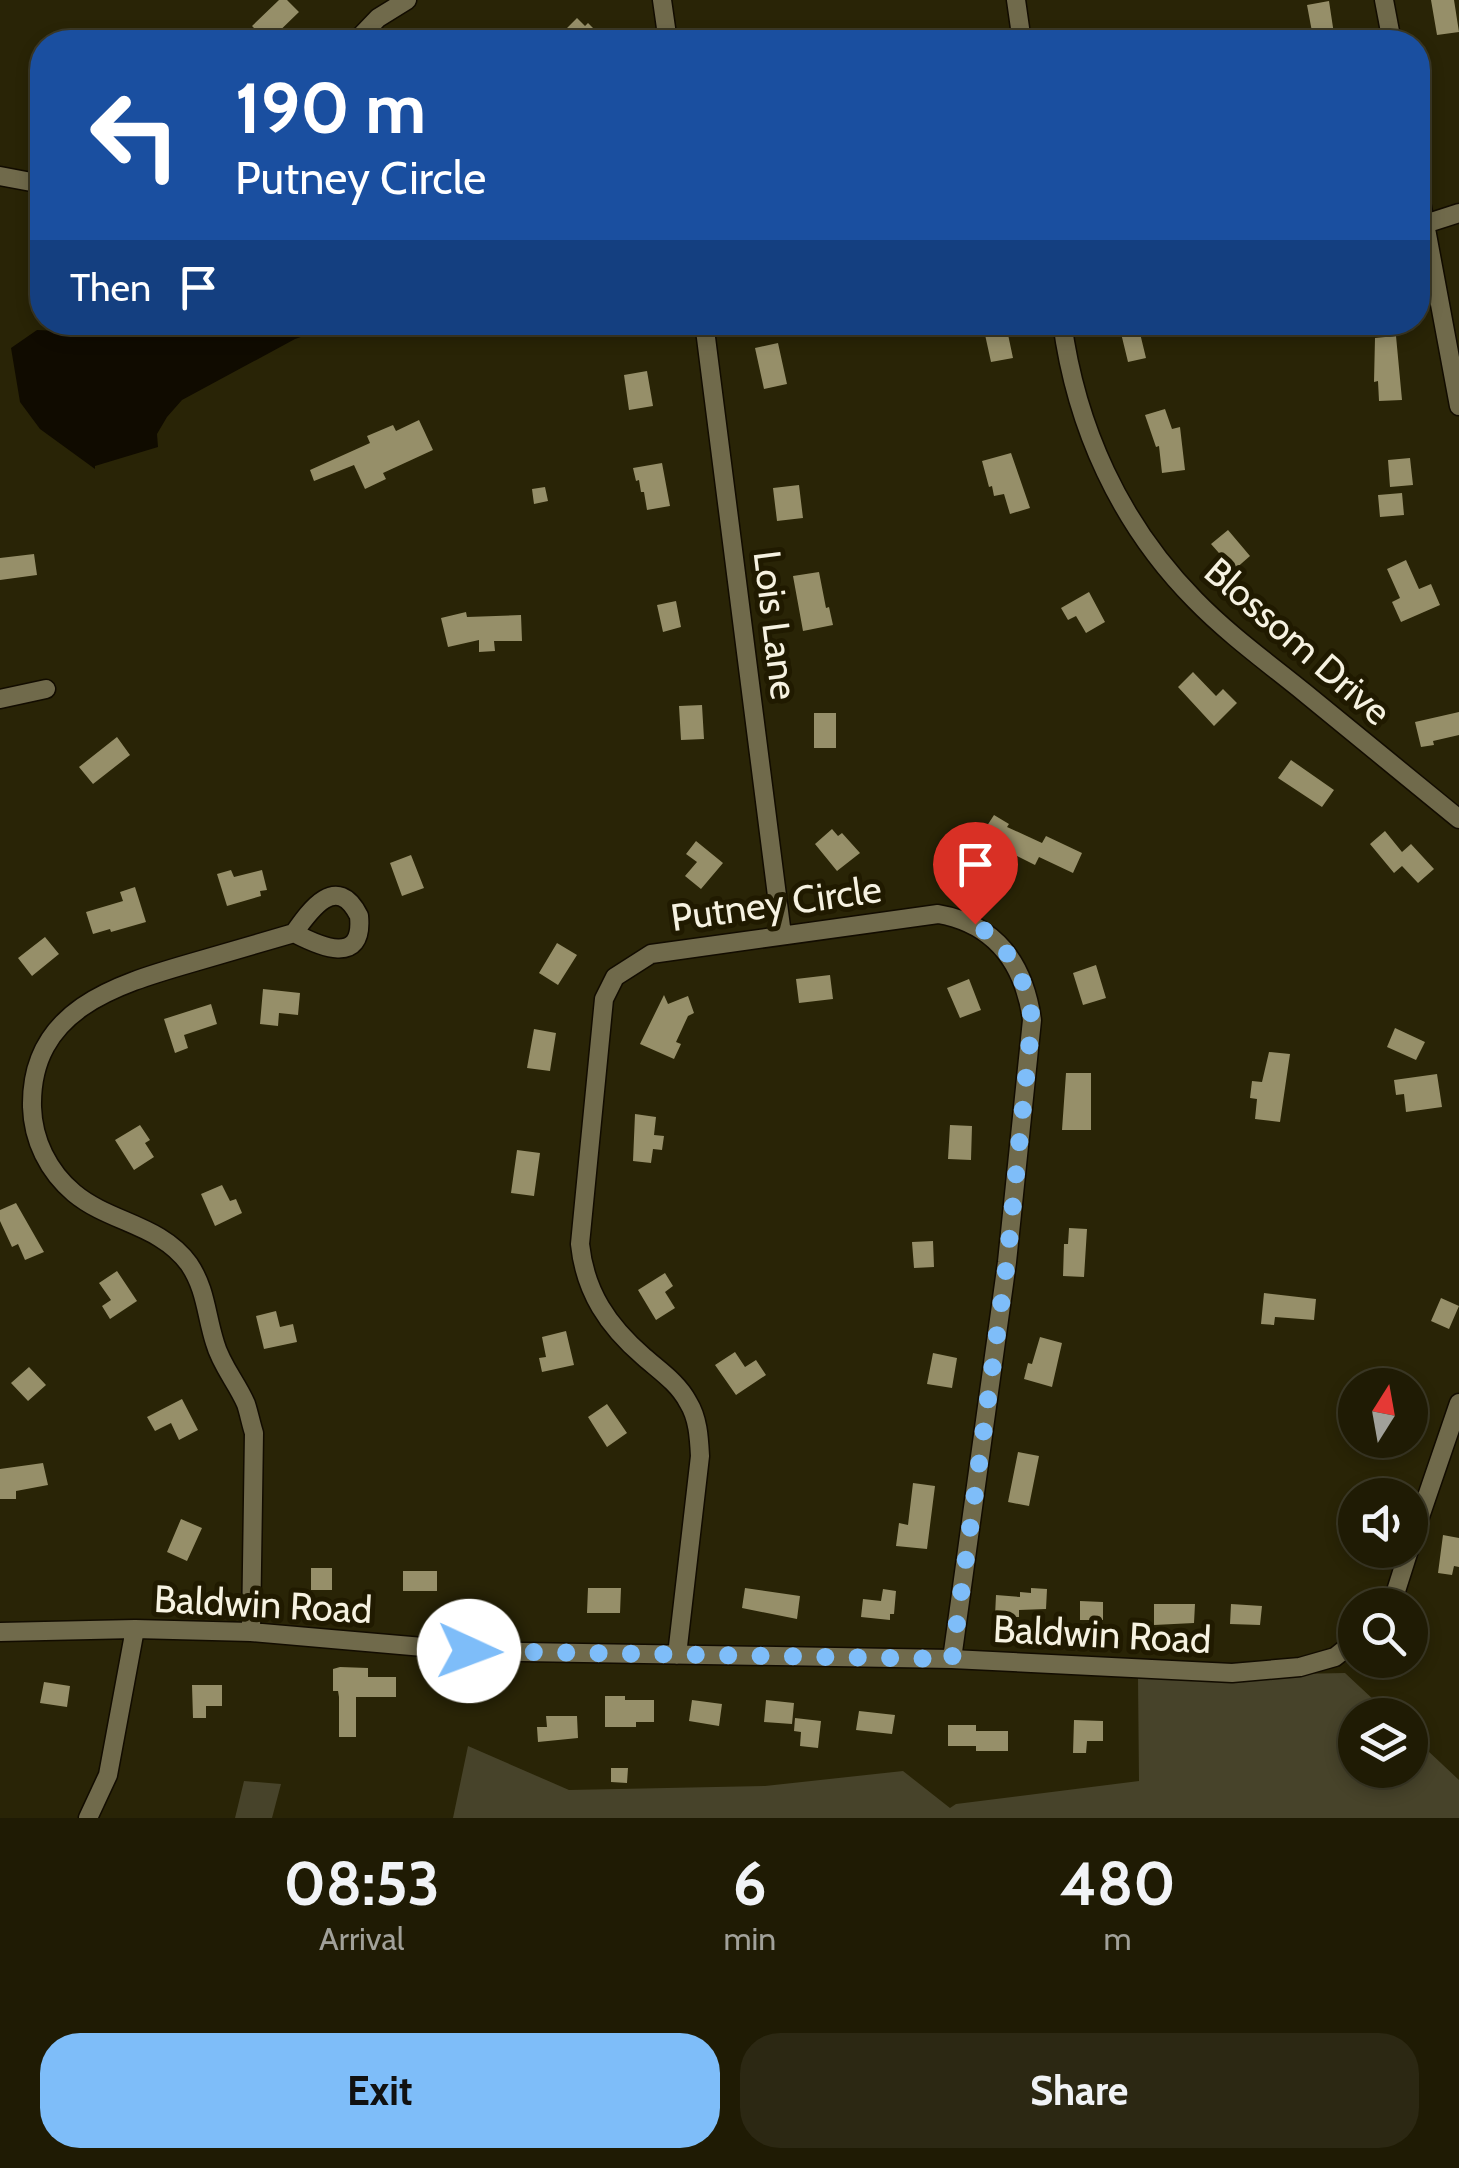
<!DOCTYPE html>
<style>
body{margin:0;font-family:Cabin,sans-serif;background:#2c2813;color:#f1f3f6;height:100vh;display:flex;flex-direction:column;font-size:38px;white-space:nowrap}
*{box-sizing:border-box;margin:0}
p{font-size:32px;color:#a1a19a}
.icon{flex:none;width:55px;height:55px;fill:none;stroke:currentColor;stroke-width:2;stroke-linecap:round;stroke-linejoin:round}
.map{position:relative;height:1818px;overflow:hidden}
.sheet{display:flex;flex-direction:column;background:#1f1b04;flex:1}
.sheet>*{flex:none}
.banner{position:absolute;left:30px;top:30px;width:1400px;height:305px;border-radius:40px;box-shadow:0 5px 15px #0003,0 0 0 2px #3c3926;background:#1a4fa0;color:#fff;overflow:hidden}
.needle{width:65px;rotate:11deg}
.controls{position:absolute;left:1338px;top:1368px;display:grid;gap:20px}
.controls a{display:grid;place-items:center;width:90px;height:90px;border-radius:50%;background:#1f1b04;box-shadow:0 5px 15px #0003,0 0 0 2px #3c3926;font-size:50px}
.pin{position:absolute;display:grid;place-items:center;width:85px;height:85px;color:#fff;margin:-102px -42px;border-radius:50% 50% 50% 0;rotate:-45deg;box-shadow:0 0 10px #0007}
.pin .icon{rotate:45deg}
.me{position:absolute;width:110px;margin:-55px;rotate:92deg;stroke-linejoin:round;filter:drop-shadow(0 0 8px #0008)}
.turn{display:flex;align-items:center;gap:35px;height:210px;padding:0 40px;font-size:45px}
.turn .icon{width:130px;height:130px;stroke-width:2.5}
.turn b{display:block;font-size:70px;line-height:85px}
.then{display:flex;align-items:center;height:95px;padding:0 40px;background:#0003;gap:20px;font-size:38px}
.eta{display:flex;justify-content:space-evenly;align-items:center;height:170px;text-align:center}
.eta b{font-size:60px;font-weight:700;line-height:70px}
.cta{display:flex;gap:20px;margin-top:auto;padding:20px 40px}
.cta a{flex:1;height:115px;border-radius:40px;background:#7ebdf9;color:#111;font-size:40px;font-weight:700;line-height:115px;text-align:center}
.cta a+a{background:#2c2813;color:#f1f3f6}
.map>svg:first-child{display:block}
.green{fill:#47432a}
.water{fill:#100b00}
.building{fill:#968f69}
.lines{fill:none;stroke-linecap:round;stroke-linejoin:round}
.minor-casing{stroke:#120c00;stroke-width:21}
.minor{stroke:#706a4b;stroke-width:18}
.route{stroke:#7ebdf9;stroke-width:18;stroke-dasharray:0 32.4}
.labels{text-anchor:middle;dominant-baseline:central;stroke-width:10;stroke-linejoin:round;paint-order:stroke}
.street-label{font-size:38px;fill:#f6f2e1;stroke:#201a00}
</style>
<div class="map">
<svg width="1459" height="1818" viewBox="0 0 1459 1818">
<rect width="100%" height="100%" fill="#292406"/>
<!-- green -->
<path class="green" d="M1345,1673L1390,1715H1355V1770H1410V1734L1459,1780V1818H453L468,1746L569,1790L765,1786L903,1771L950,1808L956,1804L1139,1781L1138,1677Z
M244,1781L281,1784L272,1818H235Z"/>
<!-- water -->
<path class="water" d="M90,322H342V323L295,339L182,400L167,417L157,434L158,447L95,466V469L40,429L20,402L11,348L37,330L82,332Z"/>
<!-- building -->
<path class="building" d="M279,0H287L299,12L268,42L252,26Z
M1431,0H1454L1459,32L1437,35Z
M1329,1L1334,34L1313,37L1307,5Z
M577,18L585,26L588,23L607,42H573L563,32Z
M1006,325L1013,358L991,362L984,330Z
M1138,325L1146,358L1128,362L1120,329Z
M1396,336L1402,400L1379,401L1378,381L1374,382L1375,338Z
M778,343L787,384L764,389L755,348Z
M647,371L653,406L629,410L624,375Z
M1165,409L1172,429L1180,427L1185,470L1162,473L1159,446L1156,447L1145,415Z
M419,420L433,450L383,473L386,479L365,489L354,465L314,481L310,470L370,443L367,436L393,425L396,431Z
M1011,453L1030,508L1010,514L1004,494L994,496L992,486L989,487L982,461Z
M1410,458L1413,485L1390,487L1388,460Z
M662,463L670,506L647,510L644,492H641L639,480L636,481L633,468Z
M799,485L803,518L777,521L773,488Z
M545,487L548,501L534,504L532,489Z
M1402,493L1404,515L1380,517L1378,495Z
M1228,530L1250,556L1234,570L1211,544Z
M34,554L37,575L0,580V558Z
M1406,560L1419,589L1431,584L1440,605L1401,622L1392,602L1400,598L1387,569Z
M819,572L826,608L829,607L833,625L803,631L793,576Z
M1089,592L1105,622L1086,633L1076,616L1068,620L1061,608Z
M676,601L681,627L663,632L657,605Z
M466,612L467,617L521,615L522,641H494L495,651L479,652V640L448,647L441,618Z
M1193,672L1216,696L1223,689L1237,703L1214,726L1178,687Z
M702,705L704,739L681,740L679,706Z
M1459,712V735L1433,741L1434,745L1421,747L1415,722Z
M814,713H836V748H814Z
M117,737L130,755L93,784L79,767Z
M1291,760L1334,790L1322,807L1278,778Z
M994,815L1009,824L1007,827L1042,843L1046,836L1082,853L1073,873L1039,857L1035,865L1011,853L1012,850L983,832Z
M832,829L838,836L842,833L860,853L837,871L815,844Z
M1385,831L1402,852L1411,844L1434,869L1418,883L1402,866L1394,873L1370,844Z
M696,841L723,863L701,889L685,876L697,862L686,854Z
M411,855L424,888L402,896L390,863Z
M231,870L234,877L262,870L267,890L260,891L261,896L227,906L217,874Z
M135,887L146,922L111,932L110,929L93,934L86,912L123,901L120,892Z
M45,937L59,954L32,976L18,958Z
M557,943L577,955L558,985L539,973Z
M1096,965L1106,998L1083,1005L1073,973Z
M830,975L833,999L799,1003L796,979Z
M969,979L981,1010L960,1018L947,988Z
M263,989L300,993L298,1015L279,1013L278,1026L260,1024Z
M664,995L668,1004L688,996L694,1013L688,1016L676,1042L681,1044L674,1059L640,1044Z
M211,1004L217,1024L184,1035L188,1048L175,1053L164,1019Z
M1395,1028L1425,1042L1416,1060L1387,1047Z
M534,1029L556,1033L550,1071L527,1068Z
M1269,1052L1290,1054L1280,1122L1255,1119L1257,1099L1250,1098L1252,1081L1262,1082Z
M1066,1073H1091V1130H1062Z
M1437,1074L1442,1107L1406,1112L1404,1094L1396,1095L1394,1080Z
M635,1114L656,1117L654,1135L664,1136L662,1150L653,1149L651,1163L633,1161Z
M140,1125L150,1140L145,1143L154,1157L134,1170L115,1140Z
M950,1125L972,1126L971,1160L948,1159Z
M517,1150L540,1153L534,1196L511,1193Z
M222,1185L230,1201L236,1199L242,1213L215,1226L201,1194Z
M16,1203L44,1252L25,1260L18,1244L12,1247L0,1221V1210Z
M1069,1228L1087,1229L1084,1277L1063,1276L1064,1244H1068Z
M933,1241L934,1267L914,1268L912,1242Z
M117,1271L137,1301L110,1319L102,1306L111,1300L99,1283Z
M665,1273L673,1286L665,1292L675,1308L656,1320L638,1290Z
M1264,1293L1316,1299L1314,1320L1275,1317L1274,1325L1261,1324Z
M1441,1298L1459,1306L1449,1329L1431,1321Z
M276,1311L280,1327L293,1324L297,1342L264,1349L256,1316Z
M566,1331L574,1365L542,1372L539,1358L546,1357L542,1337Z
M1040,1337L1062,1343L1052,1387L1024,1379L1028,1363L1032,1364Z
M735,1352L745,1367L756,1360L766,1375L736,1395L715,1365Z
M933,1353L957,1358L952,1388L927,1384Z
M29,1367L46,1385L28,1401L11,1383Z
M182,1399L198,1430L179,1440L171,1423L155,1431L147,1417Z
M607,1404L627,1433L607,1447L588,1417Z
M1018,1452L1039,1456L1029,1506L1008,1502Z
M43,1463L48,1485L16,1491V1499H0V1469Z
M913,1483L935,1486L927,1549L896,1546L899,1523L908,1525Z
M181,1519L202,1528L187,1561L167,1552Z
M1443,1535L1459,1538V1567L1454,1566L1452,1575L1438,1573Z
M311,1568H332V1590H311Z
M403,1571H437V1591H403Z
M588,1588H621L620,1613H587Z
M745,1588L800,1596L797,1619L742,1608Z
M1031,1588L1047,1589L1046,1609L1019,1610V1617L995,1616L996,1595L1020,1597V1592L1031,1593Z
M883,1589L896,1591L894,1614H890V1620L861,1617L863,1599L881,1601Z
M1080,1601L1103,1602V1620H1080Z
M1154,1604H1195L1194,1623L1154,1625Z
M1231,1604L1262,1606L1260,1625L1230,1624Z
M340,1667L368,1668V1677H396V1697H356V1737H339V1697L338,1691H333V1669Z
M44,1682L70,1686L67,1707L40,1703Z
M192,1685H222V1706H206V1718H193Z
M605,1696H625V1700H654V1722H636V1727H605Z
M692,1700L722,1704L719,1726L689,1721Z
M766,1700L794,1703L792,1724L764,1722Z
M859,1711L895,1715L892,1734L856,1730Z
M546,1716H577L578,1738L538,1742L537,1727H547Z
M795,1718L821,1721L818,1748L800,1746L801,1732L794,1731Z
M1074,1720L1103,1721V1741H1087L1086,1753H1073Z
M948,1725H976V1731H1008V1751H976V1746H948Z
M611,1768H628L627,1783L611,1782Z"/>
<g class="lines">
<defs>
<path id="minor" d="M662,0L668,42
M1016,0L1022,42
M1384,0L1392,42
M355,42L378,18L407,0
M0,176L42,184
M1418,186L1459,406
M1425,224L1459,213
M704,322L782,935
M1062,322C1076,427 1120,524 1195,600C1228,634 1268,663 1305,693C1356,735 1408,777 1459,819
M0,699L46,689
M1410,1546L1459,1403
M1387,1605L1396,1591L1409,1550
M0,1632L135,1629L251,1632L469,1651L952,1659L1232,1673L1300,1667L1335,1657L1355,1641
M251,1632L254,1433C251,1424 249,1413 246,1404C237,1383 221,1365 215,1343C206,1315 206,1289 189,1264C160,1224 110,1223 74,1193C48,1171 33,1140 32,1107C30,1010 115,985 191,963C225,953 259,943 294,933C319,946 364,967 359,916C337,872 310,910 294,933
M677,1655L700,1456C699,1437 698,1418 688,1402C678,1383 660,1371 644,1357C608,1326 585,1292 580,1244L604,999L615,977L651,954L938,914C996,924 1024,964 1032,1020L1007,1262L952,1659
M88,1818L108,1775L135,1629"/>
</defs>
<!-- minor casing -->
<use href="#minor" class="minor-casing"/>
<!-- minor -->
<use href="#minor" class="minor"/>
</g>
<g class="lines">
<!-- route -->
<path class="route" d="M469,1651L952,1659L1007,1262L1032,1020C1026,979 1010,946 975,924"/>
</g>
<g class="labels">
<!-- street labels -->
<g class="street-label">
<text transform="translate(776 625) rotate(83)">Lois Lane</text>
<text transform="translate(1298 641) rotate(41)">Blossom Drive</text>
<text transform="translate(776 903) rotate(-8)">Putney Circle</text>
<text transform="translate(263 1604) rotate(3)">Baldwin Road</text>
<text transform="translate(1102 1634) rotate(3)">Baldwin Road</text>
</g>
</g>
</svg>
<div class="controls">
<a><svg class="needle" viewBox="-14 -14 28 28"><path d="M0-13l5 13h-10z" fill="#e53935"/><path d="M0 13l5-13h-10z" fill="#a1a19a"/></svg></a>
<a><svg class="icon" aria-label="sound" viewBox="0 0 24 24"><path d="M4 9h4l5-4v14l-5-4H4zM17 9q2 3 0 6"/></svg></a>
<a><svg class="icon" aria-label="search" viewBox="0 0 24 24"><circle cx="10" cy="10" r="6"/><path d="M15 15l6 6"/></svg></a>
<a><svg class="icon" aria-label="layers" viewBox="0 0 24 24"><path d="M12 4l9 5-9 5-9-5zM3 14l9 5 9-5"/></svg></a>
</div>
<div class="pin" style="left:975px;top:924px;background:#d93025"><svg class="icon" aria-label="arrive" viewBox="0 0 24 24"><path d="M6 21V4h12l-3 4 3 4H6"/></svg></div>
<svg class="me" style="left:469px;top:1651px" viewBox="-20 -20 40 40"><circle r="19" fill="#fff"/><path d="M0-13L10 11 0 6-10 11z" fill="#7ebdf9"/></svg>
<div class="banner">
<div class="turn"><svg class="icon" aria-label="left" viewBox="0 0 24 24"><path d="M17 20v-9H6M10 6l-5 5 5 5"/></svg><div><b>190 m</b>Putney Circle</div></div>
<div class="then">Then<svg class="icon" aria-label="arrive" viewBox="0 0 24 24"><path d="M6 21V4h12l-3 4 3 4H6"/></svg></div>
</div>
</div>
<section class="sheet">
<div class="eta">
<div><b>08:53</b><p>Arrival</p></div>
<div><b>6</b><p>min</p></div>
<div><b>480</b><p>m</p></div>
</div>
<div class="cta"><a>Exit</a><a>Share</a></div>
</section>
